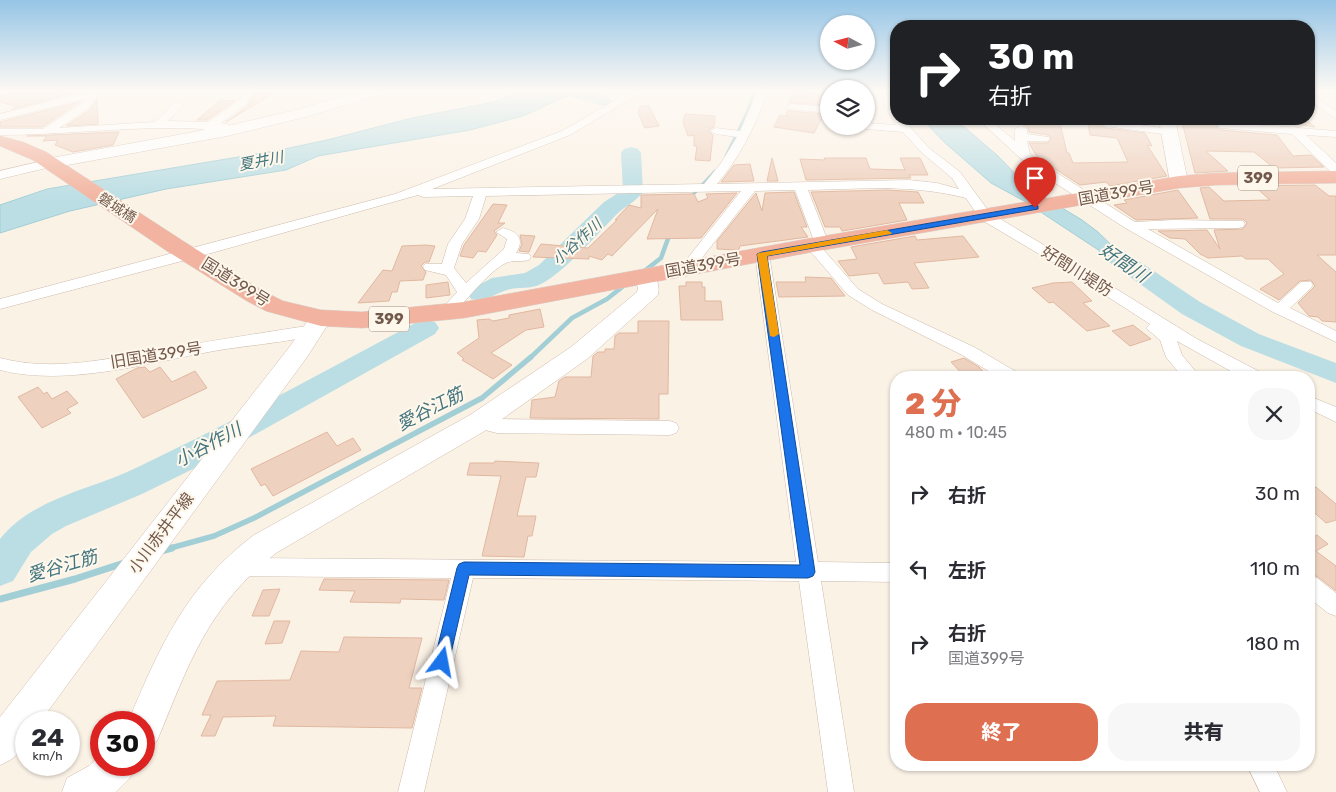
<!DOCTYPE html>
<html lang="ja">
<meta charset="utf-8">
<style>
body{margin:0;font-family:Rubik,"Noto Sans JP",sans-serif;background:#f7f7f7;color:#2b2b33;height:100vh;display:flex;flex-direction:column;font-size:19px;white-space:nowrap}
*{box-sizing:border-box;margin:0}
p{font-size:16px;color:#7c7c81}
.icon{flex:none;width:28px;height:28px;fill:none;stroke:currentColor;stroke-width:2;stroke-linecap:round;stroke-linejoin:round}
.map{position:relative;flex:1;overflow:hidden}
.details{position:absolute;left:890px;top:371px;width:425px;height:400px;display:flex;flex-direction:column;background:#fff;border-radius:20px;box-shadow:0 1px 4px #0004}
.details>*{flex:none}
.banner{position:absolute;left:890px;top:20px;width:425px;height:105px;border-radius:20px;box-shadow:0 1px 4px #0004;background:#202124;color:#fff;overflow:hidden}
.needle{width:32px;rotate:277deg}
.tools{position:absolute;left:820px;top:15px;display:grid;gap:10px}
.tools a{display:grid;place-items:center;width:55px;height:55px;border-radius:50%;background:#fff;box-shadow:0 1px 4px #0004;font-size:25px}
.speed{position:absolute;left:15px;top:711px;display:flex;gap:10px;font-size:25px;font-weight:700;text-align:center}
.speed>*{display:grid;place-content:center;width:65px;height:65px;border-radius:50%;background:#fff;box-shadow:0 1px 4px #0004;line-height:1}
.speed small{font-size:12px;font-weight:400}
.speed .limit{border:8px solid #d22;background:#fff;color:#111}
.pin{position:absolute;display:grid;place-items:center;width:42px;height:42px;color:#fff;margin:-51px -21px;border-radius:50% 50% 50% 0;rotate:-45deg;box-shadow:0 0 5px #0007}
.pin .icon{rotate:45deg}
.me{position:absolute;width:55px;margin:-28px;rotate:13deg;stroke-linejoin:round;filter:drop-shadow(0 0 4px #0008)}
.turn{display:flex;align-items:center;gap:18px;height:105px;padding:0 15px;font-size:22px}
.turn .icon{width:65px;height:65px;stroke-width:2.5}
.turn b{display:block;font-size:35px;line-height:42px}
.round{display:grid;place-items:center;flex:none;width:52px;height:52px;border-radius:20px;background:#f7f7f7}
.head{display:flex;align-items:center;justify-content:space-between;height:85px;padding:0 15px}
h1{font-size:30px;font-weight:800;line-height:38px;color:#de6f51}
.action{display:flex;gap:10px;margin-top:auto;padding:10px 15px}
.action a{flex:1;height:58px;border-radius:20px;background:#de6f51;color:#fff;font-size:20px;font-weight:800;line-height:58px;text-align:center}
.action a+a{background:#f7f7f7;color:#2b2b33}
ul{padding:0;list-style:none}
li{display:flex;align-items:center;gap:15px;height:75px;padding:0 15px}
li div{flex:1}
li b{display:block;font-size:19px}
li em{font-style:normal}
.map>svg:first-child{display:block}
.water{fill:#bbdee4;stroke:#a2ced5}
.lines{fill:none;stroke-linecap:round;stroke-linejoin:round}
.stream-far3{stroke:#a2ced5;stroke-width:3}
.stream-far2{stroke:#a2ced5;stroke-width:4.5}
.stream-far1{stroke:#a2ced5;stroke-width:5.5}
.stream{stroke:#a2ced5;stroke-width:7}
.river{fill:#bbdee4;fill-rule:evenodd}
.building{fill:#efd1bf;stroke:#e1b8a0}
.street-casing{stroke:#ccbaac;stroke-width:1}
.secondary-casing{stroke:#d1bcad;stroke-width:1}
.highway-casing{stroke:#d8d1cd;stroke-width:1}
.street{fill:#fff;fill-rule:evenodd}
.secondary{fill:#fff;fill-rule:evenodd}
.highway{fill:#f2b4a0;fill-rule:evenodd}
.route{fill:#1a73e8;stroke:#114b97}
.slow{fill:#f59e0b}
.labels{text-anchor:middle;dominant-baseline:central;stroke-width:4;stroke-linejoin:round;paint-order:stroke}
.far-street-label{font-size:14px;fill:#73594c;stroke:#fef7ec}
.far-water-label{font-size:15px;font-style:italic;fill:#43757e;stroke:#fef7ec}
.shield{fill:#fef7ec;stroke:#9d887c;stroke-width:1}
.shield-label{font-size:15px;font-weight:bold;fill:#73594c}
.street-label{font-size:16px;fill:#73594c;stroke:#fef7ec}
.water-label{font-size:18px;font-style:italic;fill:#43757e;stroke:#fef7ec}
</style>
<div class="map">
<svg width="1336" height="792" viewBox="0 0 1336 792">
<rect width="100%" height="100%" fill="#fbf2e6"/>
<!-- water -->
<path class="water" d="M522,90H581L523,116L470,130L318,156L286,170L166,189L70,211L0,233V205L47,189L280,150L327,140L412,118L494,102Z
M922,119H955L998,156L1029,188L1082,220L1098,232L1156,288L1024,201L991,183L944,142Z"/>
<g class="lines">
<!-- stream-far3 -->
<path class="stream-far3" d="M726,156L747,113L755,90
M689,199L715,171"/>
<!-- stream-far2 -->
<path class="stream-far2" d="M643,272L661,258L670,233
M530,358L572,318L607,299L626,284"/>
<!-- stream-far1 -->
<path class="stream-far1" d="M167,549L214,536L254,518L482,398L531,357"/>
<!-- stream -->
<path class="stream" d="M161,551L172,548
M0,599L75,579L124,563"/>
<!-- river -->
<path class="river" d="M561,90C574,90 603,89 612,101L609,105L603,106L563,94Z
M631,147L638,149L641,153L643,192C637,201 625,206 617,214C596,235 566,271 541,284C530,290 518,286 507,290C493,294 487,303 471,299L468,294L471,289L492,278L525,273L539,265L604,202L623,190L621,153L624,149Z
M1110,245L1118,247L1200,302L1259,334L1336,363V383L1241,346L1182,314L1102,257L1098,252L1102,247Z
M426,320L435,322L439,328L435,334L193,469L142,494L66,526L52,534L31,552L13,581L0,586V539C33,497 95,489 140,466C234,421 325,371 417,322Z"/>
</g>
<!-- building -->
<path class="building" d="M13,90H77L70,93H73L12,109L18,107L0,102V96Z
M257,90H279L226,122L247,107Z
M792,91L821,92L825,99H829V105L789,103Z
M97,99L98,124L66,126L90,110Z
M220,100L235,101L207,120H197Z
M80,102L42,127H0V122Z
M640,106H649L659,126L645,128L638,113Z
M787,111H788L824,114L814,133L774,127L780,115L787,116Z
M685,114L715,116L714,127L708,130L713,135L710,161L695,160L697,146H694V135L688,136L683,122Z
M1019,119H1059L1067,153H1069L1073,163L1128,162L1117,138L1090,135L1087,119H1139L1140,123L1109,119L1101,124L1105,128L1145,133L1152,146L1147,145L1167,176L1110,186L1106,182L1080,185L1037,157L1029,143H1048L1051,138L1048,135L1029,132L1028,127L1021,124Z
M1240,119H1265L1269,124L1242,122Z
M1272,119H1305L1315,127L1294,124H1272Z
M1182,122L1217,124V127L1220,130L1277,135L1293,156L1311,155L1324,167L1274,168L1254,152L1206,151L1228,171L1195,173Z
M119,132L113,145L73,152L55,145L58,140L43,141L47,136H27Z
M772,158L778,181H767Z
M824,158H866L870,169L905,170L900,158H920L928,175H909L911,178L806,180L800,159L825,160Z
M750,164L754,181L721,182L734,165Z
M1315,185L1329,196H1336V255H1317L1336,272V322L1322,321L1318,317L1309,316L1298,303L1315,286L1311,280L1300,281L1279,300L1260,289L1284,274L1268,259H1246L1242,256L1208,258L1200,254L1185,239L1170,238L1158,231L1207,230L1220,249L1214,230L1243,229L1247,223L1243,219H1210L1200,188L1209,187L1224,201L1270,200L1254,186Z
M887,190L918,192L924,203H899L907,220L842,231L840,227H825L811,192Z
M1178,190L1198,218L1136,220L1114,205L1127,203L1124,200Z
M794,192L807,227H801L808,237L740,246L739,249L736,250L717,249V241L756,193L762,211L765,193Z
M737,193L701,238L647,239L658,209L612,256L608,254L602,260L589,256V259L533,257L541,244L588,248L617,220H615L629,205L641,208V195L691,194H694L698,202L708,198L706,194Z
M493,204L507,205L498,223H505L494,231L497,235L486,252L478,251L473,258L460,256L464,245Z
M520,235L535,236L529,252L519,251L522,244Z
M915,236L917,240L963,236L979,257L914,263L929,288L912,289L908,282L884,284L878,273L849,276L838,261L857,259L851,247Z
M426,245L435,246L429,262H425L421,266L426,272L423,280L400,281L397,292H392L389,301L358,303L383,270L392,271L402,246Z
M805,277L831,278L845,296L779,297L776,282H806Z
M448,282L450,295L426,298V285Z
M686,282H702V287H705V301H721L723,320H681L679,286H686Z
M1072,282L1092,301L1083,303L1110,326L1087,331L1053,302L1049,303L1032,288L1053,283Z
M540,309L544,327L526,330L491,353L512,365L493,379L462,360L464,359L457,353L479,338L477,320L489,319L493,321L509,318V315Z
M638,321H669L668,394H659V419L530,418L532,400L555,397L559,381L565,377H591L593,356L598,352H605V349H614L615,336L619,333H638Z
M1133,325L1151,339L1130,346L1112,331Z
M964,358L979,367L989,378H966L951,362Z
M145,367L150,372L160,367L172,382L195,371L207,388L143,418L116,379L137,368Z
M38,387L44,394L47,392L52,399L67,391L78,403L67,409L71,413L42,428L18,397Z
M327,432L337,446L353,438L361,450L273,496L265,484L261,486L251,469Z
M495,461L539,463L536,477H526L517,516H536L532,536H528L524,557L482,556L501,476L467,475L470,463H494Z
M1316,487L1336,504V520L1326,523L1309,508V489Z
M1317,535L1328,544L1316,551L1336,566V591L1318,577L1309,573V540Z
M324,579L449,580L444,600L401,599L400,603L350,602L355,591L319,590Z
M280,589L269,616H252L263,590Z
M274,621H290L282,643L265,644Z
M344,637L422,638L409,688H422L412,728L273,726L276,716L223,717L215,736H201L211,715H202L217,681L290,680L301,651L339,652Z"/>
<g class="lines">
<defs>
<path id="street" d="M0,90H7L0,94Z
M94,90H112L98,95L89,108L59,128L155,122L174,103L178,102L183,105L168,121L208,122L238,101L245,90H255L246,105L221,123L227,124L229,126L227,128L197,138L193,137L191,135L205,129C137,125 68,135 0,135V129H43L81,104L85,99L0,120V114Z
M124,90H137L132,93Z
M633,90H646L570,135L432,189L704,184L721,163L737,137L716,134L710,131L716,128L740,131L758,90H768C756,124 741,156 717,184L909,180L937,183L959,189L952,178L921,152L903,132L866,129L861,126H866V123L896,125L885,107L882,90H892L896,119H903L929,148L960,172L990,213L1076,264L1197,339L1264,374L1266,378H1243L1177,341L1182,355L1201,378H1183L1166,357L1160,340L1146,328L1150,324L1066,270L980,219L966,198C911,184 863,189 808,190L829,244L822,248L858,289L882,304L974,347L1020,374L1022,378H1000L962,355L872,310L848,295L805,245L807,242L814,241L795,190L755,191L701,259L697,270H687L685,267L687,259L741,191L486,196L479,219L462,244L454,268L466,283L504,249L507,239L496,232L503,228C518,232 525,239 516,253L529,254L531,257L529,260C522,262 512,260 506,263C489,271 466,301 452,315H442L439,312L457,292L446,275L425,270L423,267L425,264H442L448,244L465,219L473,196L423,197L418,195L197,257L0,309V299L395,194L562,131Z
M1309,92L1336,111V119L1309,100Z
M792,104L829,107V113L788,109L787,107L788,105Z
M978,119H989L1015,141V129L1021,126L1027,129V134L1048,137L1050,139L1048,141H1027L1030,154L1038,161L1135,222L1173,220L1243,221L1245,224L1243,227L1238,228L1148,229L1278,303L1301,282H1311L1313,285L1311,288L1290,308L1336,331V342L1271,311L1127,229L1030,167Z
M1109,121L1170,129L1176,132L1170,135L1105,126L1103,124Z
M1224,123L1289,127L1293,126L1298,128L1336,131V137L1306,135L1336,163V174L1332,173L1292,134L1220,128L1218,126L1220,124Z
M51,159L57,163L55,166L0,179V171Z
M762,250L767,251L769,254L818,562L896,563V582L821,581L854,792H828L799,581L473,578L424,792H398L451,578L237,576L229,574L226,567L229,560L237,558L796,562L755,254L757,251Z
M313,325L319,326L321,330L319,334C285,343 248,345 214,351C148,363 65,387 0,370V358C53,372 106,359 159,350C210,341 261,333 313,325Z
M1309,396L1336,407V422L1309,409Z
M479,415L497,419L670,421L676,423L679,428L676,433L670,435L497,433L473,427L470,422L473,417Z
M1309,575L1317,578L1336,593V616L1328,613L1309,598Z
M1247,765H1274L1287,792H1260Z"/>
<path id="secondary" d="M364,90H387L385,93L309,116L227,136L51,168L45,167L42,163L45,159L51,158L227,126L300,109Z
M1159,119H1175L1188,182L1185,186L1179,187L1173,186L1170,182Z
M644,270L651,272C657,279 660,286 658,295L587,359L488,429L276,553C207,607 189,664 157,741L144,746V722H128C160,646 186,586 254,535L470,415L571,347L637,292L638,288L634,276L637,272Z
M321,311L329,313L332,318L307,357L40,722H26C26,745 22,756 0,765V717L291,345L313,313Z
M101,754V765H136L130,778L116,792H62L67,778L89,766Z"/>
<path id="highway" d="M0,136L23,142L46,152L183,241L263,291L283,301L321,310L362,312L464,302L812,238L1179,176L1216,173L1336,171V183L1216,185L1179,188L812,252L464,318L362,328L321,326L266,311L247,301L167,251L33,160L0,146Z"/>
</defs>
<!-- street casing -->
<use href="#street" class="street-casing"/>
<!-- secondary casing -->
<use href="#secondary" class="secondary-casing"/>
<!-- highway casing -->
<use href="#highway" class="highway-casing"/>
<!-- street -->
<use href="#street" class="street"/>
<!-- secondary -->
<use href="#secondary" class="secondary"/>
<!-- highway -->
<use href="#highway" class="highway"/>
</g>
<!-- sky -->
<linearGradient id="sky" x2="0" y2="1"><stop stop-color="#96c5e6"/><stop offset="0.45" stop-color="#fdf9f4"/><stop offset="1" stop-color="#fdf9f4" stop-opacity="0"/></linearGradient>
<rect width="1336" height="201" fill="url(#sky)"/>
<!-- route -->
<path class="route" d="M1035,205L1038,206V209L767,256L815,572L813,576L808,578L469,575L449,662L447,667L442,669L436,667L434,662L457,568L459,564L464,562L800,565L757,254L762,252Z"/>
<!-- slow -->
<path class="slow" d="M887,230L892,233L891,234L767,256L779,334L774,337L770,336L757,254L759,253Z"/>
<g class="labels">
<!-- far-street labels -->
<g class="far-street-label">
<text transform="translate(117 208) rotate(33)">磐城橋</text>
</g>
<!-- far-water labels -->
<g class="far-water-label">
<text transform="translate(261 161) rotate(-11)">夏井川</text>
<text transform="translate(577 242) rotate(-42)">小谷作川</text>
</g>
<!-- shield labels -->
<g class="shield">
<rect x="1238" y="165.5" width="40" height="25" rx="4"/>
<rect x="369" y="306.5" width="40" height="25" rx="4"/>
</g>
<g class="shield-label">
<text x="1258" y="178">399</text>
<text x="389" y="319">399</text>
</g>
<!-- street labels -->
<g class="street-label">
<text transform="translate(1116 193) rotate(-10)">国道399号</text>
<text transform="translate(703 265) rotate(-10)">国道399号</text>
<text transform="translate(1077 271) rotate(32)">好間川堤防</text>
<text transform="translate(236 282) rotate(32)">国道399号</text>
<text transform="translate(156 355) rotate(-9)">旧国道399号</text>
<text transform="translate(161 533) rotate(-53)">小川赤井平線</text>
</g>
<!-- water labels -->
<g class="water-label">
<text transform="translate(1124 263) rotate(34)">好間川</text>
<text transform="translate(430 409) rotate(-27)">愛谷江筋</text>
<text transform="translate(208 445) rotate(-28)">小谷作川</text>
<text transform="translate(62 566) rotate(-16)">愛谷江筋</text>
</g>
</g>
</svg>
<div class="tools">
<a><svg class="needle" viewBox="-14 -14 28 28"><path d="M0-13l5 13h-10z" fill="#e53935"/><path d="M0 13l5-13h-10z" fill="#7c7c81"/></svg></a>
<a><svg class="icon" aria-label="layers" viewBox="0 0 24 24"><path d="M12 4l9 5-9 5-9-5zM3 14l9 5 9-5"/></svg></a>
</div>
<div class="speed"><div>24<small>km/h</small></div><div class="limit">30</div></div>
<div class="pin" style="left:1035px;top:208px;background:#d93025"><svg class="icon" aria-label="arrive" viewBox="0 0 24 24"><path d="M6 21V4h12l-3 4 3 4H6"/></svg></div>
<svg class="me" style="left:442px;top:662px" viewBox="-20 -20 40 40"><path d="M0-17L14 15 0 8-14 15z" fill="#1a73e8" stroke="#fff" stroke-width="4"/></svg>
<div class="banner">
<div class="turn"><svg class="icon" aria-label="right" viewBox="0 0 24 24"><path d="M7 20v-9h11M14 6l5 5-5 5"/></svg><div><b>30 m</b>右折</div></div>
</div>
<section class="details">
<div class="head"><div><h1>2 分</h1><p>480 m · 10:45</p></div><a class="round"><svg class="icon" aria-label="close" viewBox="0 0 24 24"><path d="M6 6l12 12M18 6L6 18"/></svg></a></div>
<ul>
<li><svg class="icon" aria-label="right" viewBox="0 0 24 24"><path d="M7 20v-9h11M14 6l5 5-5 5"/></svg><div><b>右折</b></div><em>30 m</em></li>
<li><svg class="icon" aria-label="left" viewBox="0 0 24 24"><path d="M17 20v-9H6M10 6l-5 5 5 5"/></svg><div><b>左折</b></div><em>110 m</em></li>
<li><svg class="icon" aria-label="right" viewBox="0 0 24 24"><path d="M7 20v-9h11M14 6l5 5-5 5"/></svg><div><b>右折</b><p>国道399号</p></div><em>180 m</em></li>
</ul>
<div class="action"><a>終了</a><a>共有</a></div>
</section>
</div>
